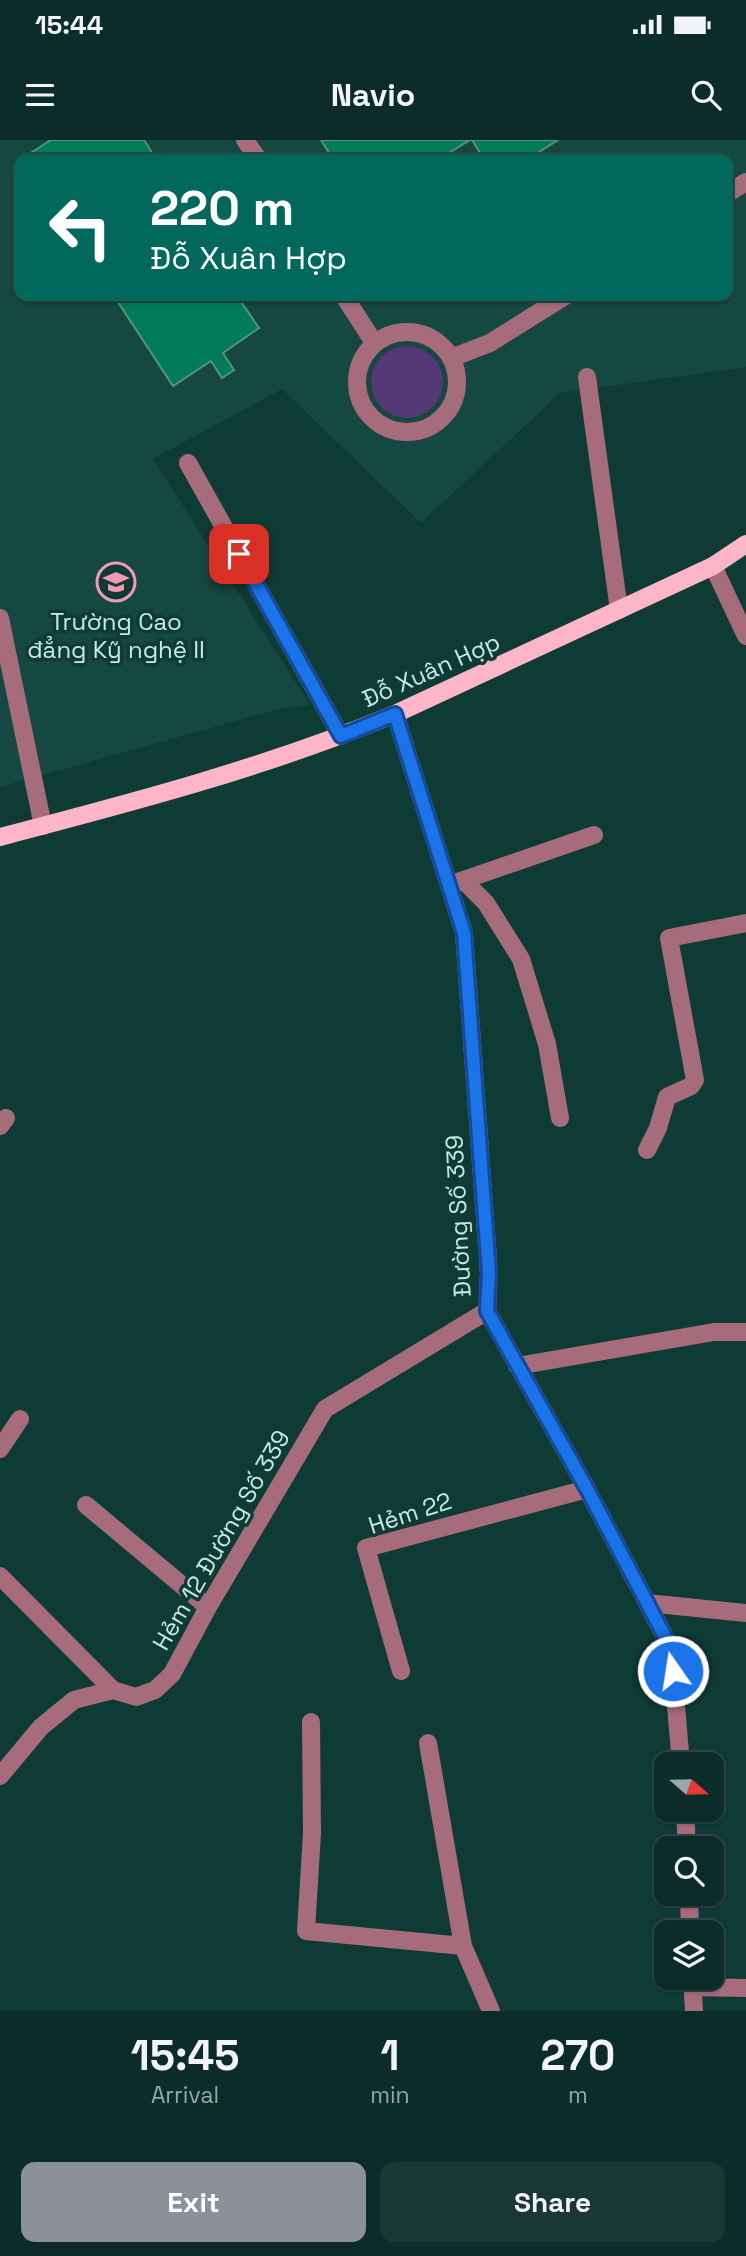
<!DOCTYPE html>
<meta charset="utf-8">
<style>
body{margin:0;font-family:"Space Grotesk",sans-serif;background:#193834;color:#f1f3f6;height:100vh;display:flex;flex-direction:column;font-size:26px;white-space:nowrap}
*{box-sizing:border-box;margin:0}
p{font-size:23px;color:#9aa7a8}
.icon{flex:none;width:38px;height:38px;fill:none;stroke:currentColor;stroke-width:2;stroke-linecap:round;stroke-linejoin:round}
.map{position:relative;height:1871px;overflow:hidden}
.panel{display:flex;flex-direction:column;background:#0b2c28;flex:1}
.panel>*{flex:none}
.hud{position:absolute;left:14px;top:14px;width:719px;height:147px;border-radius:14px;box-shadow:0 2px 5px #0004,0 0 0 2px #2b4845;background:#00695c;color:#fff;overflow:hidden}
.needle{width:46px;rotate:110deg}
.fabs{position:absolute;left:654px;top:1612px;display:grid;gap:14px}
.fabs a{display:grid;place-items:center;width:70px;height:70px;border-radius:14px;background:#0b2c28;box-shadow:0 2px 5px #0004,0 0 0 2px #2b4845;font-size:35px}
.pin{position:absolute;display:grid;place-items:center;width:60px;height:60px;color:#fff;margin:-30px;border-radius:14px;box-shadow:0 4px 10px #0006}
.me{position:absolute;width:77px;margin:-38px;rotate:347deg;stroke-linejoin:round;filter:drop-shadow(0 0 5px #0008)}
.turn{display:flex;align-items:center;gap:24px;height:147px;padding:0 21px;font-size:32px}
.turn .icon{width:91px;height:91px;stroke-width:2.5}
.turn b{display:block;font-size:49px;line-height:60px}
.eta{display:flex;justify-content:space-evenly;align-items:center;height:119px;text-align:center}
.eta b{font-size:42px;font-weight:700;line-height:49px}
.primary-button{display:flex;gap:14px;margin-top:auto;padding:14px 21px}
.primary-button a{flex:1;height:80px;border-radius:14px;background:#8c9099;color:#fff;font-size:28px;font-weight:700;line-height:80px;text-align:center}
.primary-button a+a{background:#193834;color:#f1f3f6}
.status{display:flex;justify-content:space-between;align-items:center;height:49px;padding:0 35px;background:#0b2c28;direction:ltr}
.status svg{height:19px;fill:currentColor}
header{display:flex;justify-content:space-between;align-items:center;height:91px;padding:0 21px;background:#0b2c28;font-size:32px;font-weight:700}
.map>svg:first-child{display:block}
.built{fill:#154841;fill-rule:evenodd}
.green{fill:#533875}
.building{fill:#027c56;stroke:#539376;stroke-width:2}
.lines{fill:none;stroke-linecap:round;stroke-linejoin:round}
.minor{stroke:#a76c7c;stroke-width:18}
.major{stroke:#feb5c7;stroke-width:18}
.route-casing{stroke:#114b97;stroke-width:18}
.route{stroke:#1a73e8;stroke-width:12}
.labels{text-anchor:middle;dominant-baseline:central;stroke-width:7;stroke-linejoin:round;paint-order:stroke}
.poi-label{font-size:24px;fill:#c5eae3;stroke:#0f3b35}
.street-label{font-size:24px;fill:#c5eae3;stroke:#0f3b35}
</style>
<div class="status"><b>15:44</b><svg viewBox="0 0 49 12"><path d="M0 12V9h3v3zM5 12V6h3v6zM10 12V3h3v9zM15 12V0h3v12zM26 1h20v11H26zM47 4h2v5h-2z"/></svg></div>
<header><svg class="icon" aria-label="menu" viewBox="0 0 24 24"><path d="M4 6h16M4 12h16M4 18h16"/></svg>Navio<svg class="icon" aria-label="search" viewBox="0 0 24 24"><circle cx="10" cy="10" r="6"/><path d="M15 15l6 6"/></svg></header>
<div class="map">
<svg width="746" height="1871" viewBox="0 0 746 1871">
<rect width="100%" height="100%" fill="#0f3b35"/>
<!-- built -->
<path class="built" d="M0,0H746V227L560,253L421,383L282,249L153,319L310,565L278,569L0,647ZM19,19H728V156H19Z"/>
<!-- green -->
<path class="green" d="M371 242a36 36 0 1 1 72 0a36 36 0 1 1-72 0Z"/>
<!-- building -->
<path class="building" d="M51,0H144L156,19H32L29,14Z
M321,0H470L439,19H333Z
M472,0H558L528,19H484Z
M114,156H237L259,188L223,213L234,230L222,238L211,221L173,246Z"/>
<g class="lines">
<!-- minor -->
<path class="minor" d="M245,0L258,19
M728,53L746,42
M344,156L375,204
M357 242a50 50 0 1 1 100 0a50 50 0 1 1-100 0Z
M451,218L490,203L565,156
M587,237L619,470
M188,323L341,596
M713,426L746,496
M0,478L43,686
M395,574L464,793L489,1133L487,1171L587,1349L671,1508L681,1624
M463,740L486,763L521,819L547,904L560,978
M455,743L594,695
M0,986L6,978
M647,1010L658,988L667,957L691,946L695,940L669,798L746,783
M517,1226L714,1192H746
M0,1309L20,1279
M86,1365L208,1467
M0,1436L113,1550
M647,1463L746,1473
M401,1531L366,1408L587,1349
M311,1582L312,1693L306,1791L463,1806
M428,1603L463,1806L491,1871
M0,1636L41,1587L74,1560L113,1550L136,1557L155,1550L172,1534L208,1467L325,1269L487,1171
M685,1670L687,1708
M689,1754L690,1792
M692,1838L694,1871
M693,1847L746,1848"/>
<!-- major -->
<path class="major" d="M0,697C134,662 267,627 395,574L713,426L746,404"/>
</g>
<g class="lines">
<defs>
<path id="route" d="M239,414L341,596L395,574L464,793L489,1133L487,1171L587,1349L671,1508L673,1531"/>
</defs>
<!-- route casing -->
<use href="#route" class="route-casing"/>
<!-- route -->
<use href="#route" class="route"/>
</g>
<!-- icons -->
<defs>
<symbol id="university-ring" viewBox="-11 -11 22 22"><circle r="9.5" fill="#0f3b35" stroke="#f19ab1" stroke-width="1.5"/><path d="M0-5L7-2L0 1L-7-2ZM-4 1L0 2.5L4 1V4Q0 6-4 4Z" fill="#f19ab1"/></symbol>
</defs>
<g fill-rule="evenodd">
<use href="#university-ring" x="94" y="420" width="44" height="44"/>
</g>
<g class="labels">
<!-- poi labels -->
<g class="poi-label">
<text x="116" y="481">Trường Cao<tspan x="116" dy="28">đẳng Kỹ nghệ II</tspan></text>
</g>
<!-- street labels -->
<g class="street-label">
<text transform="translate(431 530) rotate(-24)">Đỗ Xuân Hợp</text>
<text transform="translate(458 1076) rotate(-93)">Đường Số 339</text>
<text transform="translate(410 1373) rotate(-18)">Hẻm 22</text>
<text transform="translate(221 1400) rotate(-60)">Hẻm 12 Đường Số 339</text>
</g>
</g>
</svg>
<div class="fabs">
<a><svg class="needle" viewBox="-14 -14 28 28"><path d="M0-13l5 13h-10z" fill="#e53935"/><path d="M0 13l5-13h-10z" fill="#9aa7a8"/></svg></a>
<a><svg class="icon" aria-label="search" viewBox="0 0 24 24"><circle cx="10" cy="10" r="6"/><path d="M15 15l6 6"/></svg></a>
<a><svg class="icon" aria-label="layers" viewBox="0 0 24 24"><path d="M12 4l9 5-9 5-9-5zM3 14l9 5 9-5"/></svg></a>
</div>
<div class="pin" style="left:239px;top:414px;background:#d93025"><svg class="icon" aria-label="arrive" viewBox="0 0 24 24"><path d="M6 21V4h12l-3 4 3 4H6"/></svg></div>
<svg class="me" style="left:673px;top:1531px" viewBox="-20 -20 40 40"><circle r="17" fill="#1a73e8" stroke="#fff" stroke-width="3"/><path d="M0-11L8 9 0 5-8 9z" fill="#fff"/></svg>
<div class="hud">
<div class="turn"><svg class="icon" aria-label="left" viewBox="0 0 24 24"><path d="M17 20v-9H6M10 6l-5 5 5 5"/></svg><div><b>220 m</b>Đỗ Xuân Hợp</div></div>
</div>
</div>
<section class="panel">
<div class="eta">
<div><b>15:45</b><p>Arrival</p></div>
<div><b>1</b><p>min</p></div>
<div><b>270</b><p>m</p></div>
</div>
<div class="primary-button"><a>Exit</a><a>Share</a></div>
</section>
